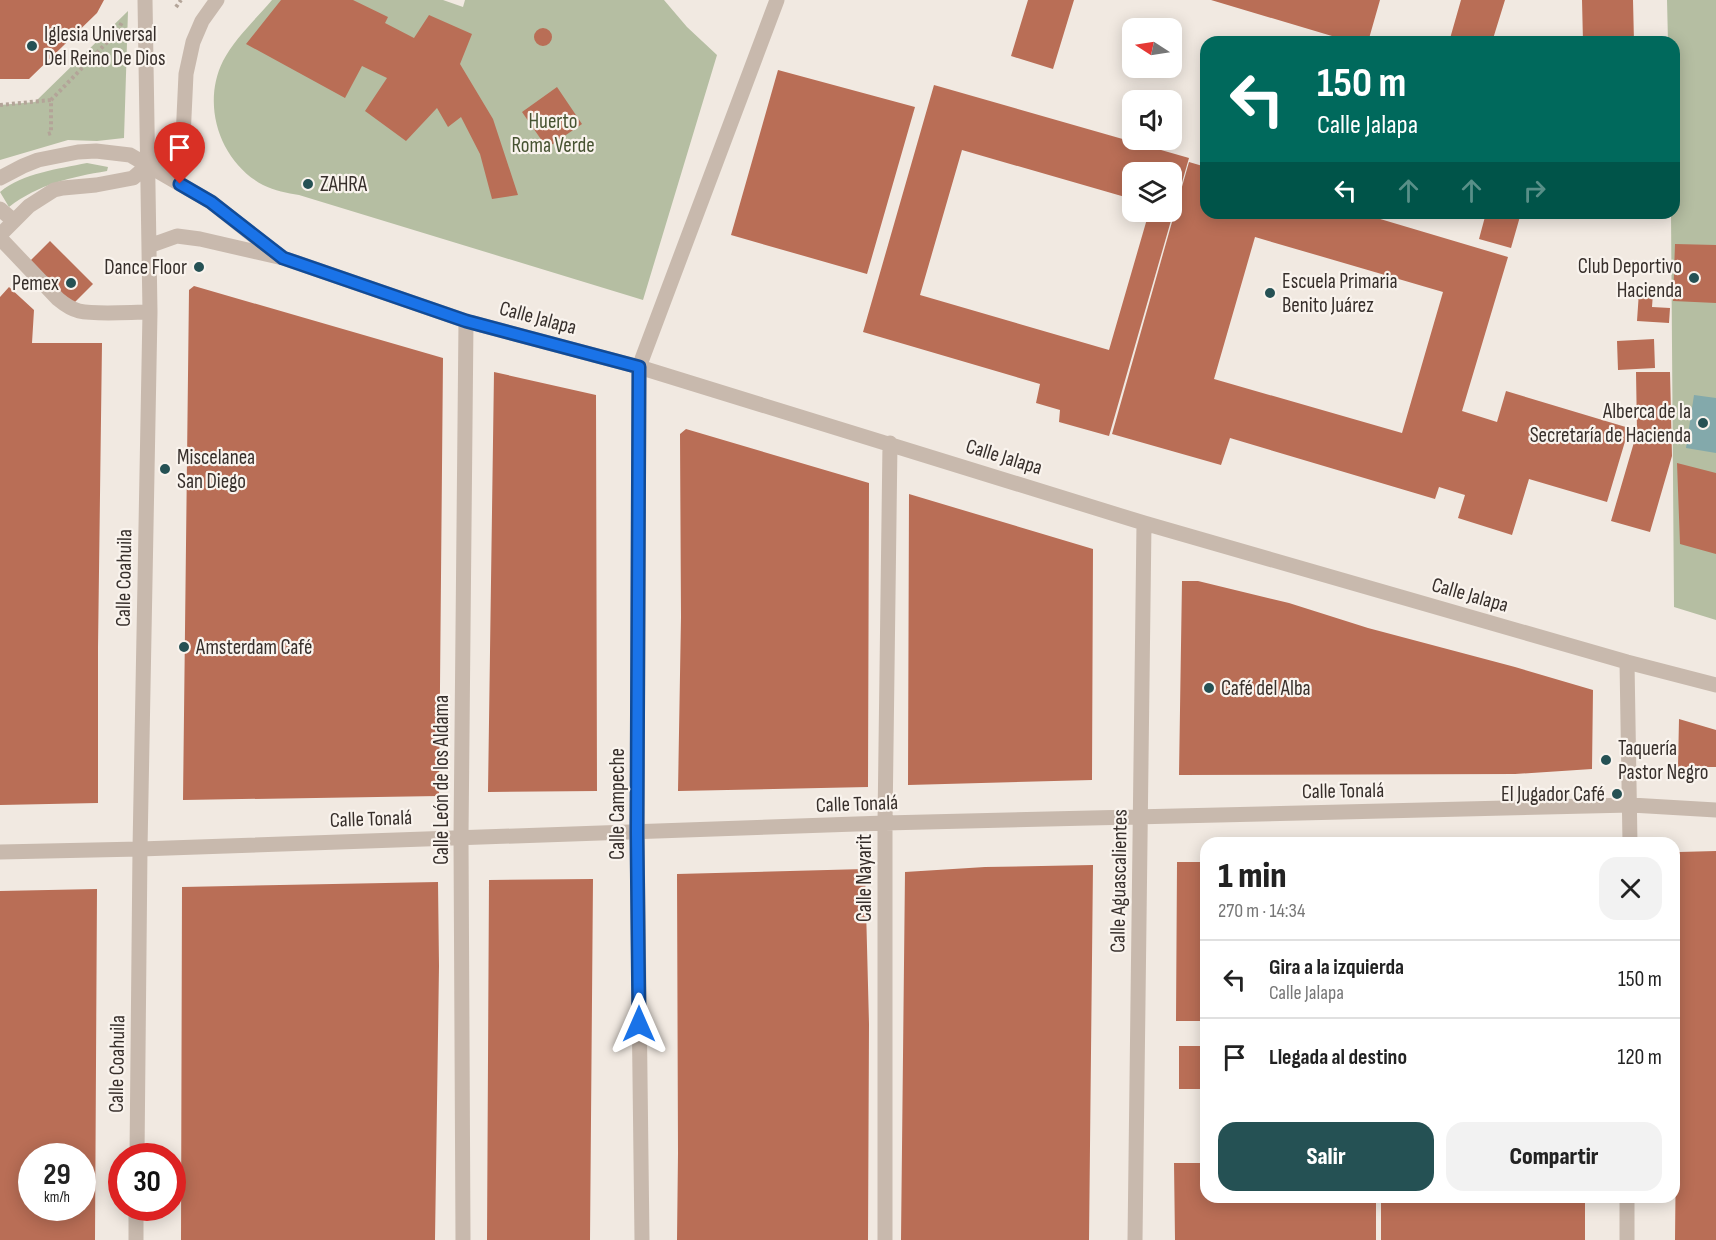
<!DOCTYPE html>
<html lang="es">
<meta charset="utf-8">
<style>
body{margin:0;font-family:"Sofia Sans Condensed",sans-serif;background:#f2f2f2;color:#222;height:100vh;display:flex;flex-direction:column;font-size:22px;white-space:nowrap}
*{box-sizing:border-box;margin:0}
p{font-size:20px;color:#767676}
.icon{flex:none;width:33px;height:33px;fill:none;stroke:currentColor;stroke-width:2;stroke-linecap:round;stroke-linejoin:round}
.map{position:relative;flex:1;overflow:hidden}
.details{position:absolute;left:1200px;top:837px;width:480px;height:366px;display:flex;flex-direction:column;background:#fff;border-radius:18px;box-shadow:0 3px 15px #0003}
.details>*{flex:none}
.hud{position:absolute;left:1200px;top:36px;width:480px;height:183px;border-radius:18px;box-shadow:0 3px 15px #0003;background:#00695c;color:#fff;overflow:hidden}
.needle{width:39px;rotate:282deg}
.controls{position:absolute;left:1122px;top:18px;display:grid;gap:12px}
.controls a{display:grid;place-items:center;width:60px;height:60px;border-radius:12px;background:#fff;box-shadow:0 3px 15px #0003;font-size:30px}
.speed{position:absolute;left:18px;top:1143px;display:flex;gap:12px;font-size:30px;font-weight:700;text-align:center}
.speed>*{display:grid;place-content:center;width:78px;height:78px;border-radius:50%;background:#fff;box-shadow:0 3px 15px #0003;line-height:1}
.speed small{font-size:15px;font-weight:400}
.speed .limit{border:9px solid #d22;background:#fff;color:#111}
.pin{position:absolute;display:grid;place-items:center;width:51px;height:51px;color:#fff;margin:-62px -26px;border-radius:50% 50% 50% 0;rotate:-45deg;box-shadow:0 0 6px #0007}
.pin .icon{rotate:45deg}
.me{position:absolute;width:66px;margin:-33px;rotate:0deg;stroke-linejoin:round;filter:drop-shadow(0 0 4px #0008)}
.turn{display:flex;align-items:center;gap:21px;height:126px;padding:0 18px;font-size:27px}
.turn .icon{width:78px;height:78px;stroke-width:2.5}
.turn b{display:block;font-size:42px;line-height:51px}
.lanes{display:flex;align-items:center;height:57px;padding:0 18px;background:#0003;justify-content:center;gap:30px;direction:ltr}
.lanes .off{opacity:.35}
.round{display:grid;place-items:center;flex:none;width:63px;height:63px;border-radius:18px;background:#f2f2f2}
.head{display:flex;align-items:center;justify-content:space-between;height:102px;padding:0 18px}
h1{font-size:36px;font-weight:800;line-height:45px}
.cta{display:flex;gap:12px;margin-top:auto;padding:12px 18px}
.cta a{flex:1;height:69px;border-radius:18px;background:#255154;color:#fff;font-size:24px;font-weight:800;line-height:69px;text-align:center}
.cta a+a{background:#f2f2f2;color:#222}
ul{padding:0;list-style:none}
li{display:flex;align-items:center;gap:18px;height:78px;padding:0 18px;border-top:2px solid #e0e0e0}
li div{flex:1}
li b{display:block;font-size:22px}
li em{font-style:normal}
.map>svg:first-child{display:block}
.green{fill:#b5bea2}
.water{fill:#83a9ab}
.building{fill:#b96e56;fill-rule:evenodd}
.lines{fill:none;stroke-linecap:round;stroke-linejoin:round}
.path{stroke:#b3a498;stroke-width:4;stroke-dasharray:3 3;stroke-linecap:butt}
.minor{stroke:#c8b9ad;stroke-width:15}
.route-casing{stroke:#114b97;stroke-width:15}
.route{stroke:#1a73e8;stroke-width:10}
.poi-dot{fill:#255154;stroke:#f9f3ed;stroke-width:2}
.labels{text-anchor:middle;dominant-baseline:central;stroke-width:4.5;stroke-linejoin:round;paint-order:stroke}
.poi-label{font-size:21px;fill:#372f2b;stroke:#f9f3ed;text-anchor:start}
.park-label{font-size:21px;fill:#475332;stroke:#f9f3ed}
.street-label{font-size:21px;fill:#372f2b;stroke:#f9f3ed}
</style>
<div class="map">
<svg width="1716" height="1240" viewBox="0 0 1716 1240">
<rect width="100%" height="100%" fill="#f1e9e1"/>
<!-- green -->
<path class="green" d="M272,0H443L463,7L465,0H664L687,27L717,55L643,300L299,195C287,193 275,191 263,185C220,162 201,105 223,61C235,38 256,19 272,0Z
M1667,0H1716V620L1674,607L1671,213H1674V42H1668Z
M128,11L124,138L97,141L68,140L0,160V105L35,102Z
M87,163L108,167L107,171C71,177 39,184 9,207L0,192C23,173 58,169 87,163Z"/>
<!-- water -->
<path class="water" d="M1694,395L1716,398V453L1686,448Z"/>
<!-- building -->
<path class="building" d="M0,0H104L97,13L29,79H0Z
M281,0H353L388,17L385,23L414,38L429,15L472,34L460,64L493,119L518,195L492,199L480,154L461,117L448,127L437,108L406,141L365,111L387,78L362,66L345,98L246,44Z
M1028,0H1074L1053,69L1011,56Z
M1211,0H1380L1368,42H1352Z
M1461,0H1505L1492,42H1449Z
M1582,0H1633L1634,42H1583Z
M534 37a9 9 0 1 1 18 0a9 9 0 1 1-18 0Z
M778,70L915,107L867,274L731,235Z
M934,85L1189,158L1109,436L1059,422L1060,410L1036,403L1040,384L863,332ZM962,150L1132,199V172H1172V212H1149L1109,350L920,295Z
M557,87L582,124L547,148L522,112Z
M1189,162L1206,167V213H1360L1508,257L1462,411L1497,422L1506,391L1629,428L1607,502L1529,479L1512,535L1458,518L1465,495L1439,487L1435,499L1230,438L1221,465L1112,434ZM1255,237L1443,292L1402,433L1214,379Z
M1486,213H1521L1511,248L1479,239Z
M50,241L93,284L72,305L29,262Z
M1675,244L1716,245V303L1673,301Z
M194,286L443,358L439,796L183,800L189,290Z
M9,287L34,310L32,343H102L98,647V803L0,805V297Z
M1639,292L1653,293L1652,307L1670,308L1669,323L1637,321Z
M1654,339L1655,368L1618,370L1617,341Z
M494,372L596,395L597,791L488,792Z
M1636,372H1670L1672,456L1650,532L1611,521L1637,432Z
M686,429L869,483L868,787L678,791L681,617L680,434Z
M1677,463L1716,473V554L1680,544Z
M909,494L1093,549L1092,780L908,785Z
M1182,581H1198L1289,603L1368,628L1515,667L1593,690L1592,769L1515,774L1179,775Z
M1679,719L1716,730V767H1678Z
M1716,851V1240H1675L1679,852Z
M1177,862H1206V1021H1176Z
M1093,865L1089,1240H901L905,872L985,867Z
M865,869L869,1024L868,1240H677L678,1153L677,874Z
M593,879L590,1240H487L489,880Z
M438,882L439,966L435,1240H181L182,887Z
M97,889L95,1240H0V891ZM32,1156H82V1208H32Z
M1179,1046H1206V1089H1179Z
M1174,1163H1206V1197H1376V1240H1175Z
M1381,1197H1585V1240H1381Z"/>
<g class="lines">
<!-- path -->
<path class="path" d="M176,7L181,0
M0,105L51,100
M48,134L51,133V100L117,32L122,22"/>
<!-- minor -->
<path class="minor" d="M0,178L23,166L38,160L78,152L96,151L130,155L211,202L278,255
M0,209L14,221
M0,235L29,206L54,190L63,188L96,185L133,178L148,165L175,155L183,138L186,74L193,42L202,21L217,0
M0,238L58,299C64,304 71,309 79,311C96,315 131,312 150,312
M149,246L177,236L200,239L283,258L466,321L639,367L1144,523L1627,662L1716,685
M1627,662L1630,843
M0,852L140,849L885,823L1631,805L1716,810
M137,1156L140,849L150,312L145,0
M136,1240V1208
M463,1240L461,837L466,321
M642,1240L637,833L639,367L777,0
M885,1240V823L890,443
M1135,1240L1144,523
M1627,1240V1197"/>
</g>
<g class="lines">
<defs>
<path id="route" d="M180,184L211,202L283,258L466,321L639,367L637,833L639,1024"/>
</defs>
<!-- route casing -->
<use href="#route" class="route-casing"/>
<!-- route -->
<use href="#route" class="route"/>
</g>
<!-- markers -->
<g class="poi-dot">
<circle cx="32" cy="46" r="6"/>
<circle cx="308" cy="184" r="6"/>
<circle cx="199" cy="267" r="6"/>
<circle cx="1694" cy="278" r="6"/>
<circle cx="71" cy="283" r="6"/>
<circle cx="1270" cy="293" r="6"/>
<circle cx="1703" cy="423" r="6"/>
<circle cx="165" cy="469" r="6"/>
<circle cx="184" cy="647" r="6"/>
<circle cx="1209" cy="688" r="6"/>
<circle cx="1606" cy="760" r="6"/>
<circle cx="1617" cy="794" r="6"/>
</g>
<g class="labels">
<!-- poi labels -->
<g class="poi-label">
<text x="44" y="34">Iglesia Universal<tspan x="44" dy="24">Del Reino De Dios</tspan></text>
<text x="320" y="184">ZAHRA</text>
<text x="1682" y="266" text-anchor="end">Club Deportivo<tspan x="1682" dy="24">Hacienda</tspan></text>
<text x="187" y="267" text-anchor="end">Dance Floor</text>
<text x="1282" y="281">Escuela Primaria<tspan x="1282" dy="24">Benito Juárez</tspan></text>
<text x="59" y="283" text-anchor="end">Pemex</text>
<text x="1691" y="411" text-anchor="end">Alberca de la<tspan x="1691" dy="24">Secretaría de Hacienda</tspan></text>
<text x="177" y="457">Miscelanea<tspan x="177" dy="24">San Diego</tspan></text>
<text x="196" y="647">Amsterdam Café</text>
<text x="1221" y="688">Café del Alba</text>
<text x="1618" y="748">Taquería<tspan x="1618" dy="24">Pastor Negro</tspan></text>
<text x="1605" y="794" text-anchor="end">El Jugador Café</text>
</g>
<!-- park labels -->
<g class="park-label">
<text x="553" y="121">Huerto<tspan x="553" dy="24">Roma Verde</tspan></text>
</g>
<!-- street labels -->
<g class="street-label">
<text transform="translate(538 318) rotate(15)">Calle Jalapa</text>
<text transform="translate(1004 457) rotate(17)">Calle Jalapa</text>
<text transform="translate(124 578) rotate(-89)">Calle Coahuila</text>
<text transform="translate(1470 595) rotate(16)">Calle Jalapa</text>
<text transform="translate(441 780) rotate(-90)">Calle León de los Aldama</text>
<text transform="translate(1343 791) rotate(-1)">Calle Tonalá</text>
<text transform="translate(617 804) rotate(-90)">Calle Campeche</text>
<text transform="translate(857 804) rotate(-2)">Calle Tonalá</text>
<text transform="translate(371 819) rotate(-2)">Calle Tonalá</text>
<text transform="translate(864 878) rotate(-90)">Calle Nayarit</text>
<text transform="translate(1119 881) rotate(-89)">Calle Aguascalientes</text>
<text transform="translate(117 1064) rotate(-89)">Calle Coahuila</text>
</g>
</g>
</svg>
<div class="controls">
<a><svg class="needle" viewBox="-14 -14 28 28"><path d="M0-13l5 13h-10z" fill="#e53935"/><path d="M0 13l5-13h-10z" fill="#767676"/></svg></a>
<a><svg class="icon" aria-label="sound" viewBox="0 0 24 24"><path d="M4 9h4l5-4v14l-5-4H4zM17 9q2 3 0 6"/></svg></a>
<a><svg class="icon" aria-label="layers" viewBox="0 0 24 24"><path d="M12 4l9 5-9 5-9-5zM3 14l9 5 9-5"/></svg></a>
</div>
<div class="speed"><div>29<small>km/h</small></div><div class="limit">30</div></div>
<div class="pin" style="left:180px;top:184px;background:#d93025"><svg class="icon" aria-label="arrive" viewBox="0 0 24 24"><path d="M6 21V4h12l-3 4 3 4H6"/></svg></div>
<svg class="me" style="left:639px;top:1024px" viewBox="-20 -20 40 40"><path d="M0-17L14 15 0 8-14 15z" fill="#1a73e8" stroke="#fff" stroke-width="4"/></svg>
<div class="hud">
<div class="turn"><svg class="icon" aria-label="left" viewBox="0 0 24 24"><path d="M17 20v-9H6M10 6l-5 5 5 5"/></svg><div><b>150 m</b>Calle Jalapa</div></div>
<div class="lanes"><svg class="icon" aria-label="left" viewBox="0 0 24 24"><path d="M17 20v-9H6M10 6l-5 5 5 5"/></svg><svg class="icon off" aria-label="ahead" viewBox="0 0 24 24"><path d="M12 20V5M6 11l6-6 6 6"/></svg><svg class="icon off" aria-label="ahead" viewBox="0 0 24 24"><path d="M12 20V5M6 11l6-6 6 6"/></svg><svg class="icon off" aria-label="right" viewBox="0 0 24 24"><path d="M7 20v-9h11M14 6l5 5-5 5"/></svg></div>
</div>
<section class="details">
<div class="head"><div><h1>1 min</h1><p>270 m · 14:34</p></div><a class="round"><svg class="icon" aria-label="close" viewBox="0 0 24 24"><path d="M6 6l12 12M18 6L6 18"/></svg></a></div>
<ul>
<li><svg class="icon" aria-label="left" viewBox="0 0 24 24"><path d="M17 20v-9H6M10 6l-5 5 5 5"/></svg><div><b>Gira a la izquierda</b><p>Calle Jalapa</p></div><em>150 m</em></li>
<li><svg class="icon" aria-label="arrive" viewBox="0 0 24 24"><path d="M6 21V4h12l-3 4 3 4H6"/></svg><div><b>Llegada al destino</b></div><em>120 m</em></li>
</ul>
<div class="cta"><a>Salir</a><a>Compartir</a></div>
</section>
</div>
